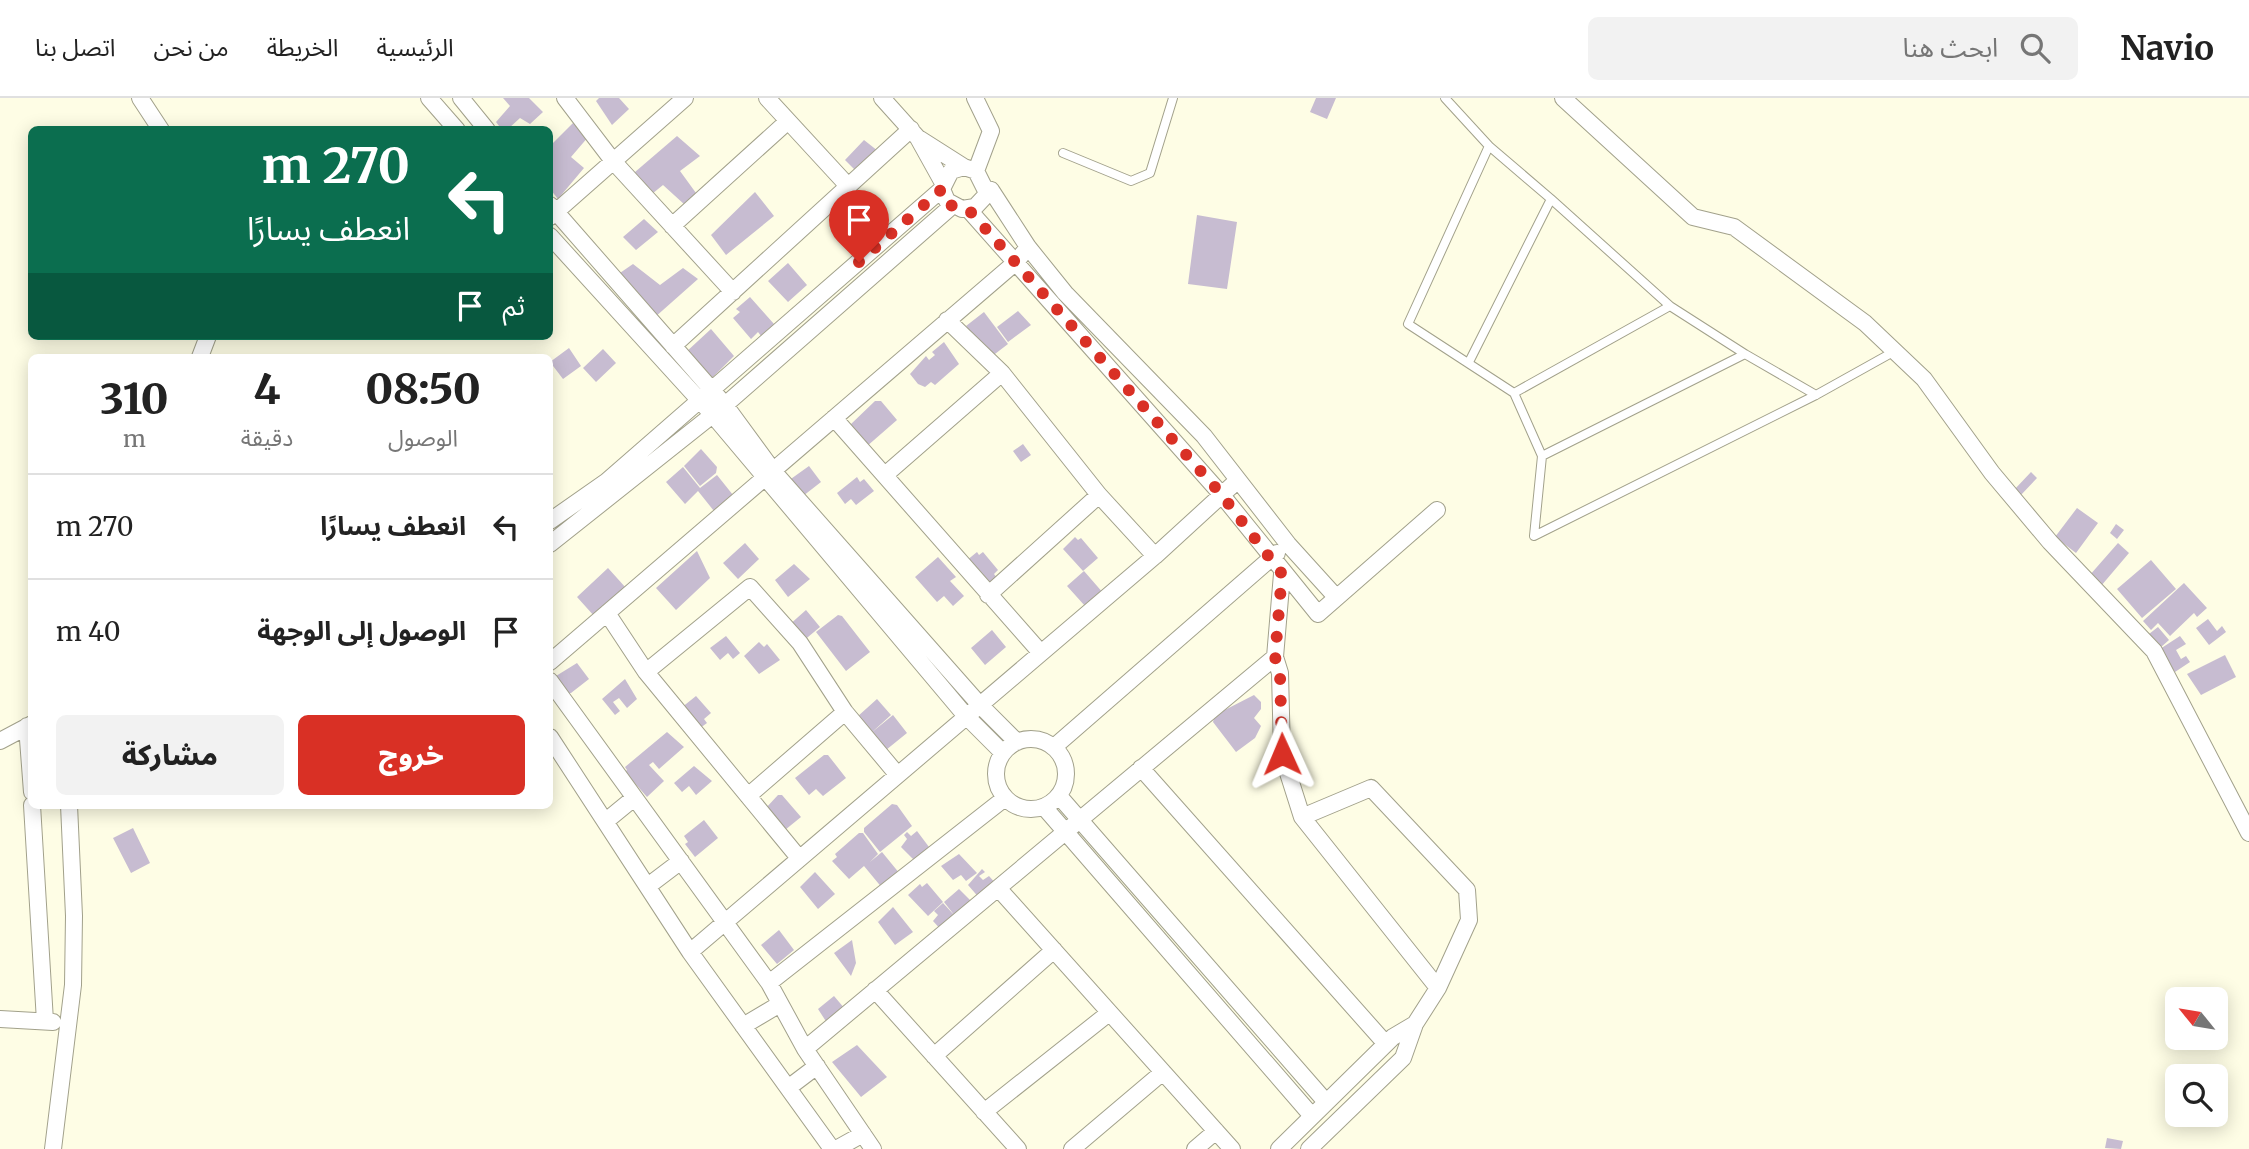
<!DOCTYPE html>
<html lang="ar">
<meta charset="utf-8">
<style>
body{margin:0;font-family:Merriweather,"Noto Sans Arabic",serif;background:#f2f2f2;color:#222;direction:rtl;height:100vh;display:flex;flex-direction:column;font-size:26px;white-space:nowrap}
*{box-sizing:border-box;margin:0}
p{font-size:23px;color:#767676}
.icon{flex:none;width:38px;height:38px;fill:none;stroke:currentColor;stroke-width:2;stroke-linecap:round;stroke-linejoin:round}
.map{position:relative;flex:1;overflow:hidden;direction:ltr}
.panel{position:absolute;left:28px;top:256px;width:525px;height:455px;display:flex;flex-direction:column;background:#fff;border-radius:10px;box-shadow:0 4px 18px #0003;direction:rtl}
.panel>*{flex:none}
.hud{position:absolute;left:28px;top:28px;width:525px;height:214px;border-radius:10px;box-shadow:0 4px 18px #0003;direction:rtl;background:#0b6e4f;color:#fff;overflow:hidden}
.needle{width:46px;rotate:300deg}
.controls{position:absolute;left:2165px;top:889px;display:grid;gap:14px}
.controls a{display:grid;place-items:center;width:63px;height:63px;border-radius:10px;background:#fff;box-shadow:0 4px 18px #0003;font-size:35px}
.pin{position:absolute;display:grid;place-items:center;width:60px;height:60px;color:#fff;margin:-72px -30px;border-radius:50% 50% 50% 0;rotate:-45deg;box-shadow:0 0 7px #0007}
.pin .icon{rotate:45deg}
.me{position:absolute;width:77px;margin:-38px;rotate:359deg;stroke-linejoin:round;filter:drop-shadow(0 0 5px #0008)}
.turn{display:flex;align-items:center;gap:24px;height:147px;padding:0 28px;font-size:32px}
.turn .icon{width:91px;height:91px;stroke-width:2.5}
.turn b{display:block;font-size:49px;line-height:60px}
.then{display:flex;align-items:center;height:66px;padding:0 28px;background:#0003;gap:14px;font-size:26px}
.eta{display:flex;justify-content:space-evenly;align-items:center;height:119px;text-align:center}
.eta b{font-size:42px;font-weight:800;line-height:49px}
.button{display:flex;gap:14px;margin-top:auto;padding:14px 28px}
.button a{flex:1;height:80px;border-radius:10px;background:#d93025;color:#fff;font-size:28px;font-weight:800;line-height:80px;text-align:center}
.button a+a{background:#f2f2f2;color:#222}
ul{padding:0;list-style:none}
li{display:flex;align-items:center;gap:21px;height:105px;padding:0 28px;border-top:2px solid #e0e0e0}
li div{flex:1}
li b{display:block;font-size:26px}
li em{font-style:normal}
header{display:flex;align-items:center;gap:42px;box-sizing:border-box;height:98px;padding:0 35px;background:#fff;border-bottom:2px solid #e0e0e0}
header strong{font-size:33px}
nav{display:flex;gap:38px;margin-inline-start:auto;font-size:24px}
.search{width:490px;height:63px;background:#f2f2f2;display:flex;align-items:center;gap:18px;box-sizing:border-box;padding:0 24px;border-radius:10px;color:#767676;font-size:26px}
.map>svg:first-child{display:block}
.building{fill:#c7bcd1}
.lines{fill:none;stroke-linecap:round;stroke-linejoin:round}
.service-casing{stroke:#a2a18b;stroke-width:10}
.minor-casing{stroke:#a2a18b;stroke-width:18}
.service{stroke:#fff;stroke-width:8}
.minor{stroke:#fff;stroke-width:16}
.route{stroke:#d93025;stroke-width:12;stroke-dasharray:0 21.6}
</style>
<header>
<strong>Navio</strong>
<div class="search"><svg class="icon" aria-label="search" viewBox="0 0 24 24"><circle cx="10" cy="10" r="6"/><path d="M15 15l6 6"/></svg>ابحث هنا</div>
<nav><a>الرئيسية</a><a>الخريطة</a><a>من نحن</a><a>اتصل بنا</a></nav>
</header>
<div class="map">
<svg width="2249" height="1051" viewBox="0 0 2249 1051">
<rect width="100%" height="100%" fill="#fefde5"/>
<!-- building -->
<path class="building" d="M503,0H529L543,14L530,26L520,20L507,32H502L496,24L510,8Z
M599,0H619L629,11L612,27L596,3Z
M1316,0H1336L1327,21L1310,14Z
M573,25L589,38L571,59L584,70L558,101L550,91V48Z
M677,38L700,58L680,73L696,95L685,107L663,87L647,100L628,80Z
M864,42L883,57L861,78L845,62Z
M755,94L774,118L726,157L711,137Z
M1197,117L1237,124L1227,191L1188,186Z
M644,121L658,134L636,152L623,139Z
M788,165L807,187L788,204L768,183Z
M633,166L660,187L683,170L698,181L654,220L617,177Z
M750,199L774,226L761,238L758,234L751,241L733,220L740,214L736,211Z
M1018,213L1031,227L1008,244L997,229Z
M984,214L1008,246L991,259L966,228Z
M711,231L734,258L709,283L685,255Z
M944,244L959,266L935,287L931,284L925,289L918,286L910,276L926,258L929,262L935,257L932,254Z
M569,250L581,268L563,281L550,264Z
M603,251L616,265L596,284L583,270Z
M875,303H881L897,322L866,349L850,327Z
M1023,346L1031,357L1021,364L1013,353Z
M701,351L717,369L716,375L700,388L684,368Z
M809,368L821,384L803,398L788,383Z
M683,369L700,390L717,377L733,397L714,413L698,393L685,406L666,384Z
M2031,374L2037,380L2020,398L2014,392Z
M857,379L860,384L864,381L874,393L856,407L851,401L845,406L837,395Z
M2077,410L2098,425L2076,455L2055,439Z
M2116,426L2124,432L2117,441L2110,435Z
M1075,439L1078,442L1081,440L1098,460L1083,473L1063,451Z
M745,445L759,461L738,481L723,465Z
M2118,445L2129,455L2101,488L2089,478Z
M697,453L710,480L676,512L656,490Z
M977,454L979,457L983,454L998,472L994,476L997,480L985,490L966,463Z
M938,459L956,479L950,483L964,498L953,508L944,498L937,504L915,479Z
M2151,462L2176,491L2142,520L2117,491Z
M794,466L810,481L788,499L775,482Z
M608,470L626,490L595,519L577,499Z
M1084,473L1104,496L1085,508L1067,488Z
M2184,485L2207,510L2197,519L2194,515L2170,538L2158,525L2151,532L2143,523Z
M806,512L820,529L802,544L788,528Z
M838,517L842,518L870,554L846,573L816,534Z
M2208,521L2217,533L2222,528L2226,534L2209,547L2196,530Z
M2158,529L2169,542L2160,550L2149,536Z
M992,532L1006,549L985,567L971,550Z
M726,538L740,555L733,561L728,555L720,562L710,550Z
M2180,538L2186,546L2176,552L2181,561L2186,558L2190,564L2175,574L2160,551Z
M759,544L764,549L767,546L780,562L759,576L744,558Z
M2225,557L2236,579L2201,597L2187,576Z
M577,565L589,581L571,595H567L556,578Z
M625,581L637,601L627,610L619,600L613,604L620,613L615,617L602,601Z
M1254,597L1261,604V611L1254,620L1261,628L1255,640L1236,654L1213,624L1215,617Z
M696,598L711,615L704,621L707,625L696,633L681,610Z
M877,601L891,617L871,635L893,617L907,635L886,652L857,619Z
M667,634L684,649L659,671L653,664L649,667L664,683L647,699L625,674L627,672L625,669Z
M824,657H828L846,680L823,698L816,691L809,697L795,680Z
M694,668L712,683L696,697L689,688L682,694L674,685Z
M778,697H782L801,719L785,732L765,711Z
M892,706L897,707L912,728L880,754L864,734V730Z
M704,722L718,740L695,759L685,746L688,744L684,738Z
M133,730L150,765L131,775L113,740Z
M917,733L929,749L915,763L901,749L907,741L904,737L907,734L911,738Z
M859,735H863L878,756L870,764L882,754L900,776L883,791L864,768L849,781L832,763L837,759L835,756Z
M959,756L977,775L966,783L961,777L953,782L941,768Z
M982,771L985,774L979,778L983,782L989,778L998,788L981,802L968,787Z
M815,774L835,796L818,811L800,789Z
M927,785L943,804L928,818L908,797L920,786L922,789Z
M959,791L975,807L943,834L933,823L938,817L934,813L943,805L955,818L944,804Z
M893,809L913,834L895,847L878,824Z
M779,832L794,852L777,866L761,847Z
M852,842L856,865L851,878L834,855Z
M834,898L851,918L829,928L818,911Z
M857,947L887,979L861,999L832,964Z
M2107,1040L2123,1043L2121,1051L2105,1050Z"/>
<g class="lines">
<defs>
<path id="service" d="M1445,0L1489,48L1408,226L1514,295L1542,358L1534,438L1816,297L1895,253
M1489,48L1551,101
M1063,55L1131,83L1150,75L1173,0
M1469,264L1551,101L1670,208
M1514,295L1670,208L1745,256
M1542,358L1745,256L1816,297"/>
<path id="minor" d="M140,0L161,32
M429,0L457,32
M461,0L487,32
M565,0L613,63L733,194
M767,0L849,89
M882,0L918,40L943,85
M975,0L991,33L976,73
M1563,0L1693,119L1734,129L1865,225L1924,281L1992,375L2050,444L2154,553L2249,735
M920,41L964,69
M964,69L976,73L985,91L991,92L975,109L962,111L947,103L942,91L951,73Z
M991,92L1028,149L1065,195L1204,338L1288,446L1336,499
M550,107L725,307L774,374L979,606L1017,644
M968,111L1221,396L1318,516L1437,412
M550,119L685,0
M672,128L788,23
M550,138L712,316L965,617L1003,655
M947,222L1002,275L1099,397L1155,458
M673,248L911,31
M200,259L208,238
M834,320L1041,555
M885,377L1002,275
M550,423L607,383L942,91
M550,446L725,307L952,108
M1282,476L1275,559L1280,575L1282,656L1302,719L1438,890
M988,497L1099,397
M607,515L646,574L799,760
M550,564L1016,164L1028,149
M646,574L750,489L800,545L845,614L896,675
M550,583L769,885L805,951L873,1051
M27,628L32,694
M550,639L690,854L832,1051
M996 676a35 35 0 1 1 70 0a35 35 0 1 1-70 0Z
M0,643L32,626
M1054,649L1277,455
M1141,670L1386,946
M748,698L845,614
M1059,698L1326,1004
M32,707L45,923
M1044,709L1312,1018
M1302,719L1371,690L1467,792L1469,822L1438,890L1415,926L1403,960L1309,1051
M606,723L634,700
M648,788L681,763
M998,790L1232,1051
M690,854L1155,458L1238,382
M769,885L1005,700
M875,892L1018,1051
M0,921L53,924
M743,928L780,906
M805,951L1275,559
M934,958L1054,852
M788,990L817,968
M984,1014L1109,915
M53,1051L73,887L74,818L69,707
M836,1051L863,1036
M1072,1051L1163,974
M1195,1051L1216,1033
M1279,1051L1393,939L1415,926"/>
</defs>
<!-- service casing -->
<use href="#service" class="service-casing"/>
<!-- minor casing -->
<use href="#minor" class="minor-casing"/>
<!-- service -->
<use href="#service" class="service"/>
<!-- minor -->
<use href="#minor" class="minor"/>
</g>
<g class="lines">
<!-- route -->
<path class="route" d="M859,164L942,91L952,108L968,111L1221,396L1282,476L1275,559L1280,575L1282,656"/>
</g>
</svg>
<div class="controls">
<a><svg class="needle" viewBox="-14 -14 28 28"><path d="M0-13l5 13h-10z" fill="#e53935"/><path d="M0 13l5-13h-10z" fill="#767676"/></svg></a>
<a><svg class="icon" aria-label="search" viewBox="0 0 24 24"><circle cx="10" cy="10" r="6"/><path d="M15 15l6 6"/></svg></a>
</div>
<div class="pin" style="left:859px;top:164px;background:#d93025"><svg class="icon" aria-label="arrive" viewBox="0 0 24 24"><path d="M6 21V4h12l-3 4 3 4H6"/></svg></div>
<svg class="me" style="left:1282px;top:656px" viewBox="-20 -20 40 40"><path d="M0-17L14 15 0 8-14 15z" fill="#d93025" stroke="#fff" stroke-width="4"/></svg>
<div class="hud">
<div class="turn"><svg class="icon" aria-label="left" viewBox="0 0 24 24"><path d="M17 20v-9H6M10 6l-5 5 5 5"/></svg><div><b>270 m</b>انعطف يسارًا</div></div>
<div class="then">ثم<svg class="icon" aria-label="arrive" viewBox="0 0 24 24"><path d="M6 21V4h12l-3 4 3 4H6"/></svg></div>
</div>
<section class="panel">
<div class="eta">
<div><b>08:50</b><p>الوصول</p></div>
<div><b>4</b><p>دقيقة</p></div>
<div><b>310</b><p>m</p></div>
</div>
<ul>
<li><svg class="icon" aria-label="left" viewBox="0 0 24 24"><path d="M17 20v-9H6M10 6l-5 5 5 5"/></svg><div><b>انعطف يسارًا</b></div><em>270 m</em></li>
<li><svg class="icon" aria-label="arrive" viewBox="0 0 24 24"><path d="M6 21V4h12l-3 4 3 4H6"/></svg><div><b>الوصول إلى الوجهة</b></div><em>40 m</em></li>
</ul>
<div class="button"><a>خروج</a><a>مشاركة</a></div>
</section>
</div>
